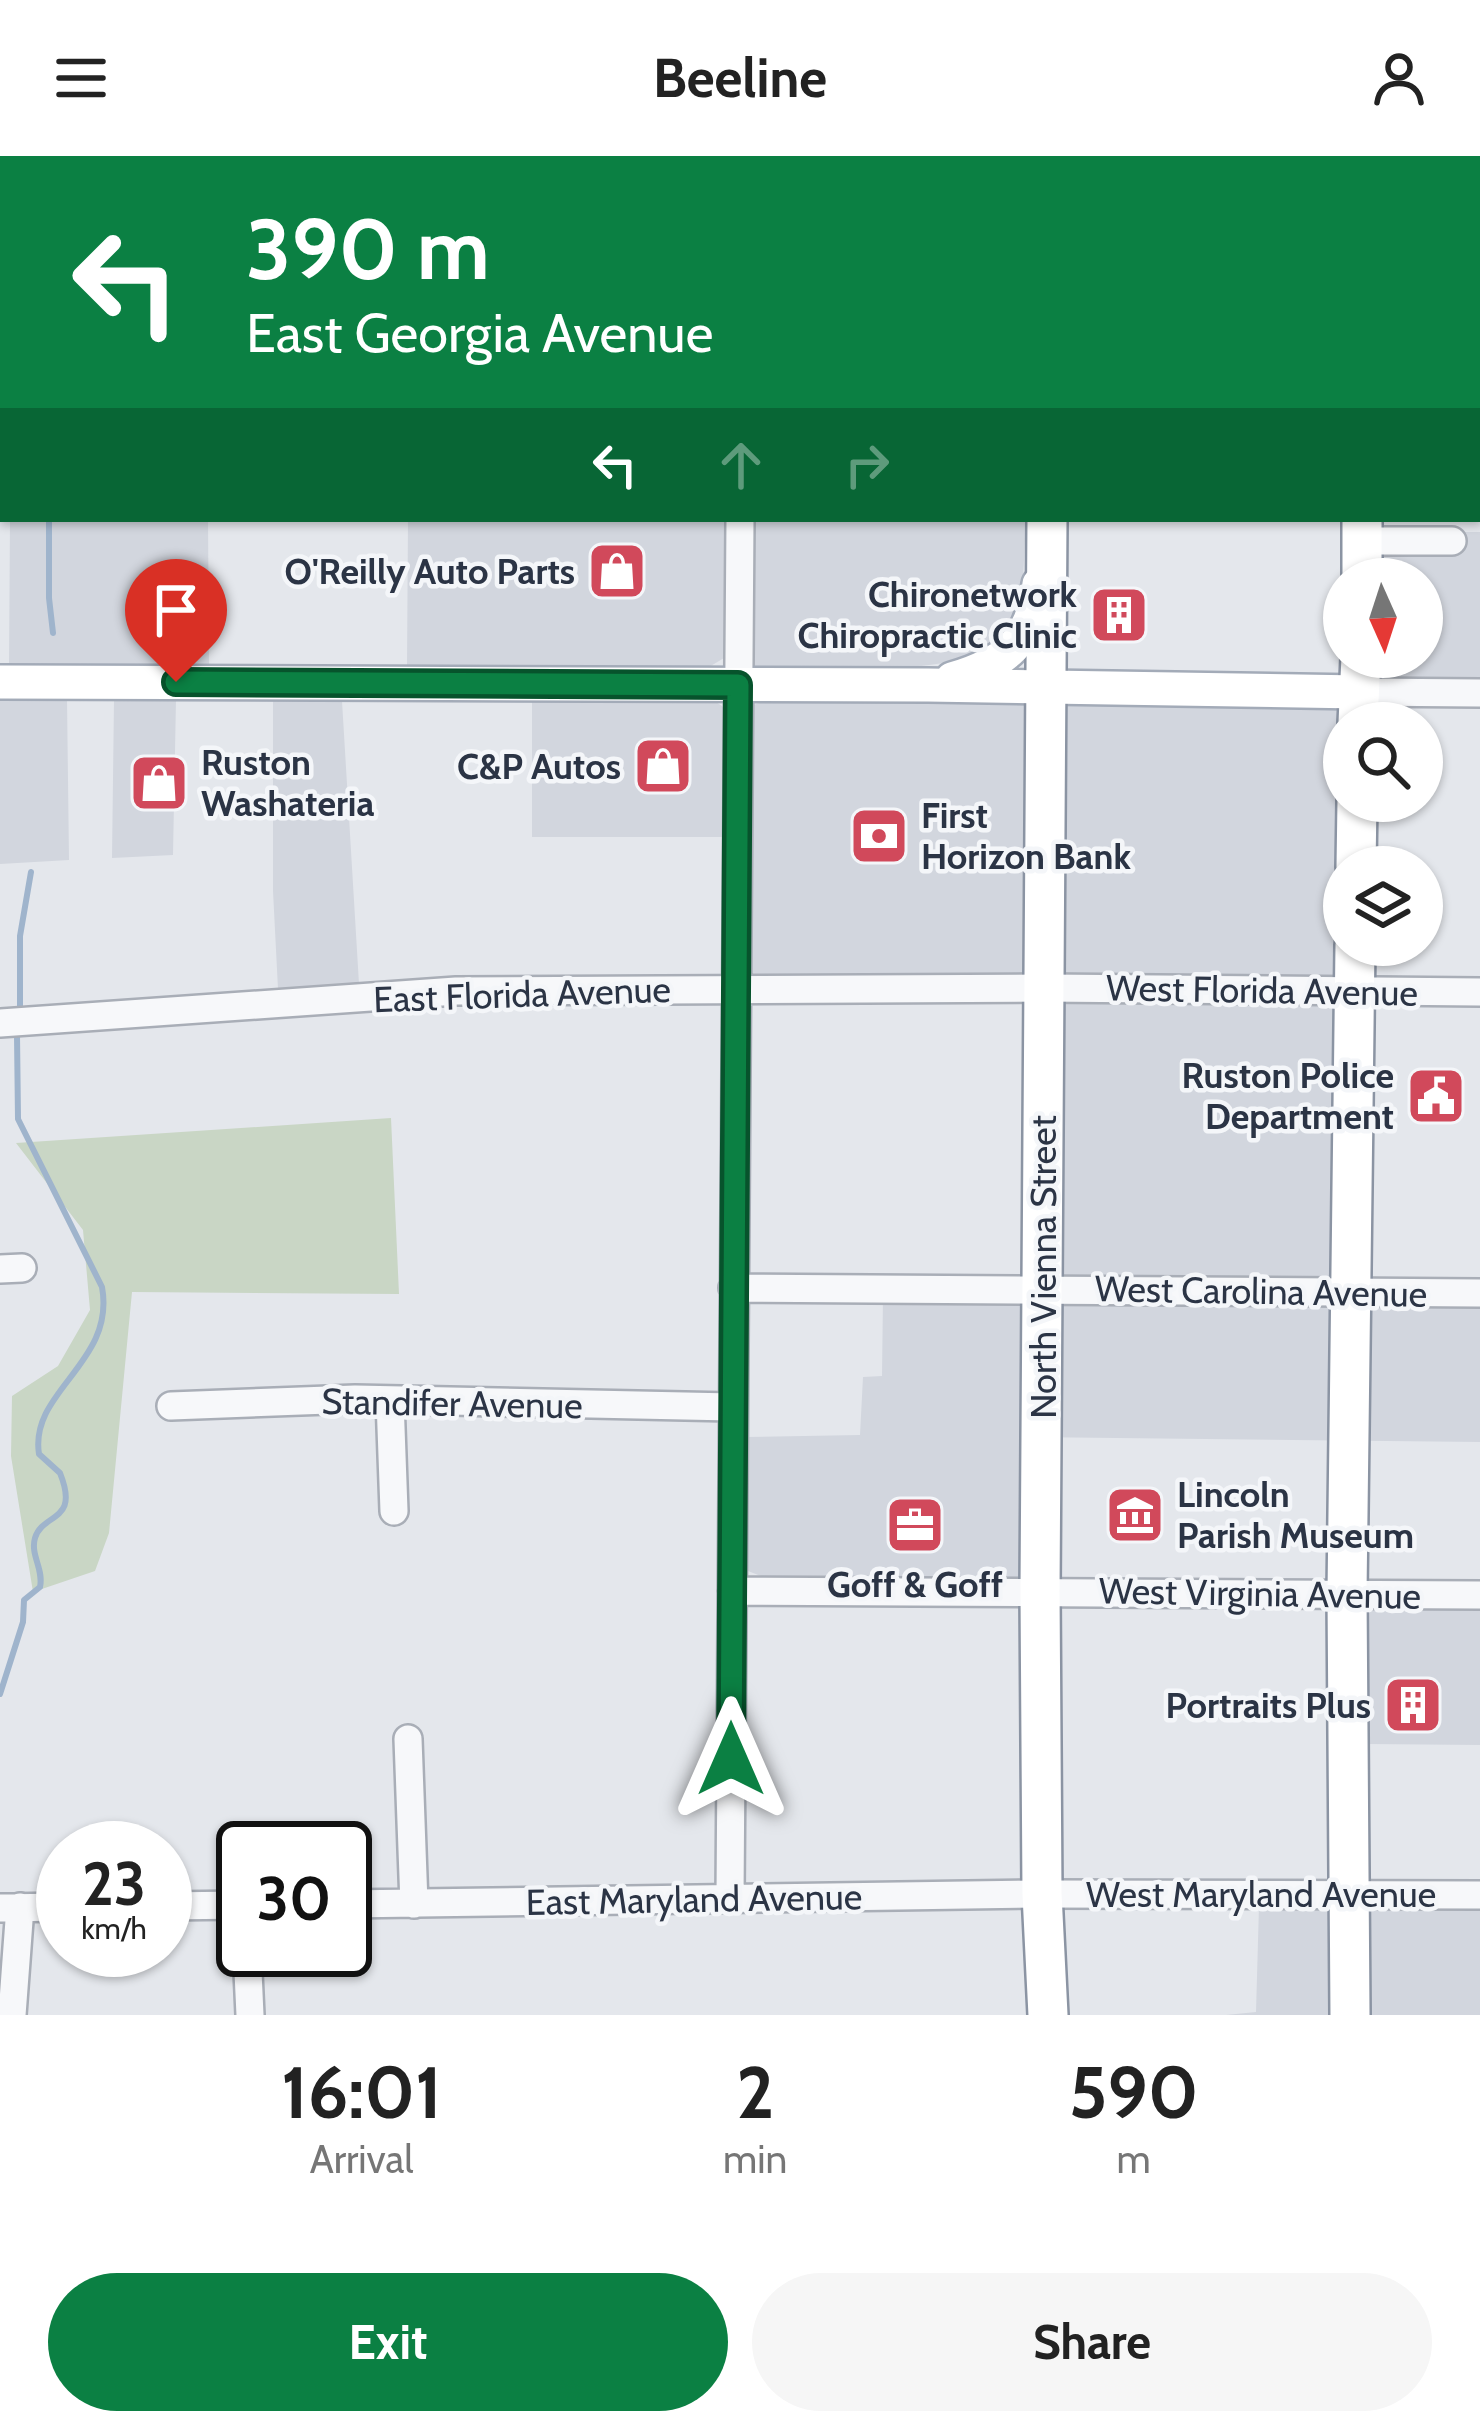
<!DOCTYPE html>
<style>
body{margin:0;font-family:Cabin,sans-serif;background:#f6f6f6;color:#222;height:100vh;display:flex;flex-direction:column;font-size:45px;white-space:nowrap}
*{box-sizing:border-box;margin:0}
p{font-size:39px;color:#767676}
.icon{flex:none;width:66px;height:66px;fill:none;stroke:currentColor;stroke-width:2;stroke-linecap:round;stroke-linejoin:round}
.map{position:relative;height:1859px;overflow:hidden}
.details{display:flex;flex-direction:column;background:#fff;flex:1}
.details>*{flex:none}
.top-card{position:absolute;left:0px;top:0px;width:1482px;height:366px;box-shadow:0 3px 9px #0004;background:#0b8043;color:#fff;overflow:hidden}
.needle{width:78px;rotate:177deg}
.buttons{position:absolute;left:1323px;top:402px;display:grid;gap:24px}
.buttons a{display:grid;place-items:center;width:120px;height:120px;border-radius:50%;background:#fff;box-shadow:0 3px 9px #0004;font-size:60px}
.speed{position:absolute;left:36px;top:1665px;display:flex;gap:24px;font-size:60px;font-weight:700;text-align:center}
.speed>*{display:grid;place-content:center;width:156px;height:156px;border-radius:50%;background:#fff;box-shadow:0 3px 9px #0004;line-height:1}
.speed small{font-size:30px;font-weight:400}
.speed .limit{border:6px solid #111;border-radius:18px;background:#fff;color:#111}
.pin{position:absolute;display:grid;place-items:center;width:102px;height:102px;color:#fff;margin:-123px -51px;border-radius:50% 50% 50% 0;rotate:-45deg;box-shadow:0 0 12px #0007}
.pin .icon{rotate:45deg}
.me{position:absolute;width:132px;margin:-66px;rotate:0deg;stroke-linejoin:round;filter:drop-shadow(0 0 9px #0008)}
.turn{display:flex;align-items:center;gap:42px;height:252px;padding:0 48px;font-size:54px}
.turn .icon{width:156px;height:156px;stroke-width:2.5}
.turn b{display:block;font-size:84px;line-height:102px}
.lanes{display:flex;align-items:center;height:114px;padding:0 48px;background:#0003;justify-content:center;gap:60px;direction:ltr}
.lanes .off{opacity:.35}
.eta{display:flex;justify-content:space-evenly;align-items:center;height:204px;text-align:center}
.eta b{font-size:72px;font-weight:700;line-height:84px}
.cta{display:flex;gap:24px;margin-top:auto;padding:24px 48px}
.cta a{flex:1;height:138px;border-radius:72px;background:#0b8043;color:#fff;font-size:48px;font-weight:700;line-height:138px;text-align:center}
.cta a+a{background:#f6f6f6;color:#222}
header{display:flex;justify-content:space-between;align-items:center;height:156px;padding:0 48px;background:#fff;font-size:54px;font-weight:700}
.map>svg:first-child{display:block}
.built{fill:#d2d6de}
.green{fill:#c9d6c5}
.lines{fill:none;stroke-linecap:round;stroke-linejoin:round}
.stream{stroke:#9fb4cc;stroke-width:6}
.minor-casing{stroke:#a9aeb7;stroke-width:32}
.major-casing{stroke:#a3abb8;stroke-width:38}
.highway-casing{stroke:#8b94a3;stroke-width:44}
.minor{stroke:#f7f8fa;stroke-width:27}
.major{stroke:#fff;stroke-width:33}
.highway{stroke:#fff;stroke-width:39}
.route-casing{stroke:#07532c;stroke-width:30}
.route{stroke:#0b8043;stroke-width:21}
.labels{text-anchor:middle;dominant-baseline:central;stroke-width:9;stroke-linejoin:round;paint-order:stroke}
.poi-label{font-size:36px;font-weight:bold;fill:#2b3445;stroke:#f4f6f9;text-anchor:end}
.street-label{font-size:36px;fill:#2b3445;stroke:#f4f6f9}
</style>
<header><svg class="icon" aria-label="menu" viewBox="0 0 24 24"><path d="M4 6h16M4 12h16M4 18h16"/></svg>Beeline<svg class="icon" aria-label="person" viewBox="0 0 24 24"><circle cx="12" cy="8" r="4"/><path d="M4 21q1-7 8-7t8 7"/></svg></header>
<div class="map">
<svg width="1480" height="1859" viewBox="0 0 1480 1859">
<rect width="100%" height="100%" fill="#e4e7ec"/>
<!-- built -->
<path class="built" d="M10,363H208L209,510L9,509Z
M408,363H727L724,502L709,511L407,510Z
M751,363H1026L1023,424L1015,462L1005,483L959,505L914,511L755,510L751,504Z
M1441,376H1480V522H1386L1379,519L1372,501H1422V423H1373L1374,381Z
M0,543H67L69,704L0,708Z
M176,543L173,699L112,702L114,544Z
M273,544L342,545L359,828L278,833L273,735Z
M532,545L716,546L722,550L725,554V681H532Z
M763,546L1331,551L1340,557L1343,567L1341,1148H1480V1286L1028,1281L1023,1419L1018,1423L766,1422L748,1415L744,1407L745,1281L860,1279L863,1221L882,1220L883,1140H1059L1062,823L768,822L751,818L750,550Z
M1480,1449V1589L1367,1588L1368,1459L1372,1452Z
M1259,1750L1480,1751V1859H1226L1256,1856Z"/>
<!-- green -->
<path class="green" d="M391,962L399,1138L132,1136L109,1377L95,1415L33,1436L11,1300L12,1240L58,1210L90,1154L83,1074L16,987Z"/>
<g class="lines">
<!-- stream -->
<path class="stream" d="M49,363V442L53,477
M20,852V780L31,716
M0,1538L23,1466L24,1444L40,1431C44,1413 30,1399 35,1382C43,1356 80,1367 60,1317L39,1298C29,1235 116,1207 102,1131L18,963L17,879"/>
<defs>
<path id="minor" d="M358,3V0
M732,3V0
M1362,385H1452
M1360,536L1480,537
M0,867L456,835L1045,832L1480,836
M0,1113L22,1112
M733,1132L1480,1137
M390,1244L394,1355
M171,1250L355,1243L732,1251
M732,1435L1480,1439
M408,1583L414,1748
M730,1741L740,363
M345,1748L1042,1738L1480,1739
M165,1750L243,1749
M0,1752L63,1751
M247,1794L250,1859
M12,1859L20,1751"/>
<path id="major" d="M1479,224H1480
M952,523C1005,508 1032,485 1039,428
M0,526L928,529L1360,536"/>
<path id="highway" d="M1049,0V3
M1366,3V0
M1047,363L1040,1435L1042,1738L1048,1859
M1362,423V363
M1358,567L1361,501
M1356,711L1357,645
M1350,1859L1347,1438L1355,789"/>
</defs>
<!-- minor casing -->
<use href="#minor" class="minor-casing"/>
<!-- major casing -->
<use href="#major" class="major-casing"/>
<!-- highway casing -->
<use href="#highway" class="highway-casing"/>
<!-- minor -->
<use href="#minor" class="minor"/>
<!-- major -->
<use href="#major" class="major"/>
<!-- highway -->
<use href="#highway" class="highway"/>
</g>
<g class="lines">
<defs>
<path id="route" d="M176,526L738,529L731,1603"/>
</defs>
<!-- route casing -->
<use href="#route" class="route-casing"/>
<!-- route -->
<use href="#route" class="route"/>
</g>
<!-- icons -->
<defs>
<symbol id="shop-square" viewBox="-11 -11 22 22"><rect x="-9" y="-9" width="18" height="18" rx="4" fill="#d1495b" stroke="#f4f6f9"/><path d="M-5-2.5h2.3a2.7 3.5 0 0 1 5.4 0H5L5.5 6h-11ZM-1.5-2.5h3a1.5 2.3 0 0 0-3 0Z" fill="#fff"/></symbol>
<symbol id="building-square" viewBox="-11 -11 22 22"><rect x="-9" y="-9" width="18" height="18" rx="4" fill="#d1495b" stroke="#f4f6f9"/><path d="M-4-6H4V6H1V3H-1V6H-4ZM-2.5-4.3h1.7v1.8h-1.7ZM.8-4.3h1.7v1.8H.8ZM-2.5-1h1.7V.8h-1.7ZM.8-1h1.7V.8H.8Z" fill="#fff"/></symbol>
<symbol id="bank-square" viewBox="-11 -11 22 22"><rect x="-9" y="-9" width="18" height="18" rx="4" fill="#d1495b" stroke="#f4f6f9"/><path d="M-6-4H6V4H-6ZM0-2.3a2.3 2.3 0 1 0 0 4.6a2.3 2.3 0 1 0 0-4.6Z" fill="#fff"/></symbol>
<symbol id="civic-square" viewBox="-11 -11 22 22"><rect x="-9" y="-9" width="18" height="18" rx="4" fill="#d1495b" stroke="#f4f6f9"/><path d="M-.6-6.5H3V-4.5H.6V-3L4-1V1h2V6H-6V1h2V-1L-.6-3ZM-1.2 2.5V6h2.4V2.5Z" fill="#fff"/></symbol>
<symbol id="museum-square" viewBox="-11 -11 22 22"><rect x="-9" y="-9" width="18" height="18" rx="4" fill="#d1495b" stroke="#f4f6f9"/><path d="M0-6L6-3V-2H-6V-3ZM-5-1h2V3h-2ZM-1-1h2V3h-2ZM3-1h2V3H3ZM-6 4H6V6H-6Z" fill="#fff"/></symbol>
<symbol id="office-square" viewBox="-11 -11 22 22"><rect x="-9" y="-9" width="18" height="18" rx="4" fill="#d1495b" stroke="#f4f6f9"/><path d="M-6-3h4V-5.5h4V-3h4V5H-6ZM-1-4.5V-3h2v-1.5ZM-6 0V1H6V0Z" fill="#fff"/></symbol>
</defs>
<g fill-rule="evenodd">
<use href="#shop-square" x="584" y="382" width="66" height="66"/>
<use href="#building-square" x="1086" y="426" width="66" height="66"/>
<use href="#shop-square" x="630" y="577" width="66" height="66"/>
<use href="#shop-square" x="126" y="594" width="66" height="66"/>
<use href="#bank-square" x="846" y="647" width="66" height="66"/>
<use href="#civic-square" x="1403" y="907" width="66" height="66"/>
<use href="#museum-square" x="1102" y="1326" width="66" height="66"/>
<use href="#office-square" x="882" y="1336" width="66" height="66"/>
<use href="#building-square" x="1380" y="1516" width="66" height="66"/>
</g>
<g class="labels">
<!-- poi labels -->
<g class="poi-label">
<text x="575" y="415">O'Reilly Auto Parts</text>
<text x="1077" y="438">Chironetwork<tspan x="1077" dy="41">Chiropractic Clinic</tspan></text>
<text x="201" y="606" text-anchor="start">Ruston<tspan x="201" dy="41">Washateria</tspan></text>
<text x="621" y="610">C&amp;P Autos</text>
<text x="921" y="659" text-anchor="start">First<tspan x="921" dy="41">Horizon Bank</tspan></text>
<text x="1394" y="919">Ruston Police<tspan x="1394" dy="41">Department</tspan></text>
<text x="1177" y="1338" text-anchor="start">Lincoln<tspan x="1177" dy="41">Parish Museum</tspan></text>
<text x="915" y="1428" text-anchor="middle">Goff &amp; Goff</text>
<text x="1371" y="1549">Portraits Plus</text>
</g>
<!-- street labels -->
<g class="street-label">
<text transform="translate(1262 834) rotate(1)">West Florida Avenue</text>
<text transform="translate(522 838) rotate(-2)">East Florida Avenue</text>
<text transform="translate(1043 1111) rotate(-90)">North Vienna Street</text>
<text transform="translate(1261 1135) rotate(1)">West Carolina Avenue</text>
<text transform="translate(452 1247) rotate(1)">Standifer Avenue</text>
<text transform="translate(1260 1437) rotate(1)">West Virginia Avenue</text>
<text x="1261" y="1738">West Maryland Avenue</text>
<text transform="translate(694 1743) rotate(-1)">East Maryland Avenue</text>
</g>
</g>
</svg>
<div class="buttons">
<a><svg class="needle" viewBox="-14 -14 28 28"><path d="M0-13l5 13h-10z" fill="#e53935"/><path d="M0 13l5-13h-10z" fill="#767676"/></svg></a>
<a><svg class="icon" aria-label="search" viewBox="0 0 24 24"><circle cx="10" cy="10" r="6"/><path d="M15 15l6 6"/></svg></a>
<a><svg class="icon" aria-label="layers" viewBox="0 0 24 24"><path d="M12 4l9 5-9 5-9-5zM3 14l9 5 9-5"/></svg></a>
</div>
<div class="speed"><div>23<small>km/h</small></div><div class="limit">30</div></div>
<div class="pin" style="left:176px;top:526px;background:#d93025"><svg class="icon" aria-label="arrive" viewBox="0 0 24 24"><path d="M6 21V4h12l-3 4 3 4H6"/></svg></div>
<svg class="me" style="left:731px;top:1603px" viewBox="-20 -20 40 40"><path d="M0-17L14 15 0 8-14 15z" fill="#0b8043" stroke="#fff" stroke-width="4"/></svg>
<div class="top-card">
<div class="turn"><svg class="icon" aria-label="left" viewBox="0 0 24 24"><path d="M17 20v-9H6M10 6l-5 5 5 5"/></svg><div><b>390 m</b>East Georgia Avenue</div></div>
<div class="lanes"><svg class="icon" aria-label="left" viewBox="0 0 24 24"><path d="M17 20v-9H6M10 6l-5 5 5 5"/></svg><svg class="icon off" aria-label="ahead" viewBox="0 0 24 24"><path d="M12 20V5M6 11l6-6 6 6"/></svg><svg class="icon off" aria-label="right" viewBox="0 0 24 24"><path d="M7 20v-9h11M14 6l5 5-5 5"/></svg></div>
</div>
</div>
<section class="details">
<div class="eta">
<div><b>16:01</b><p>Arrival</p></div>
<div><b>2</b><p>min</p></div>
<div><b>590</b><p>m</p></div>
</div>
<div class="cta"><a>Exit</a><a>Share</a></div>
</section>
